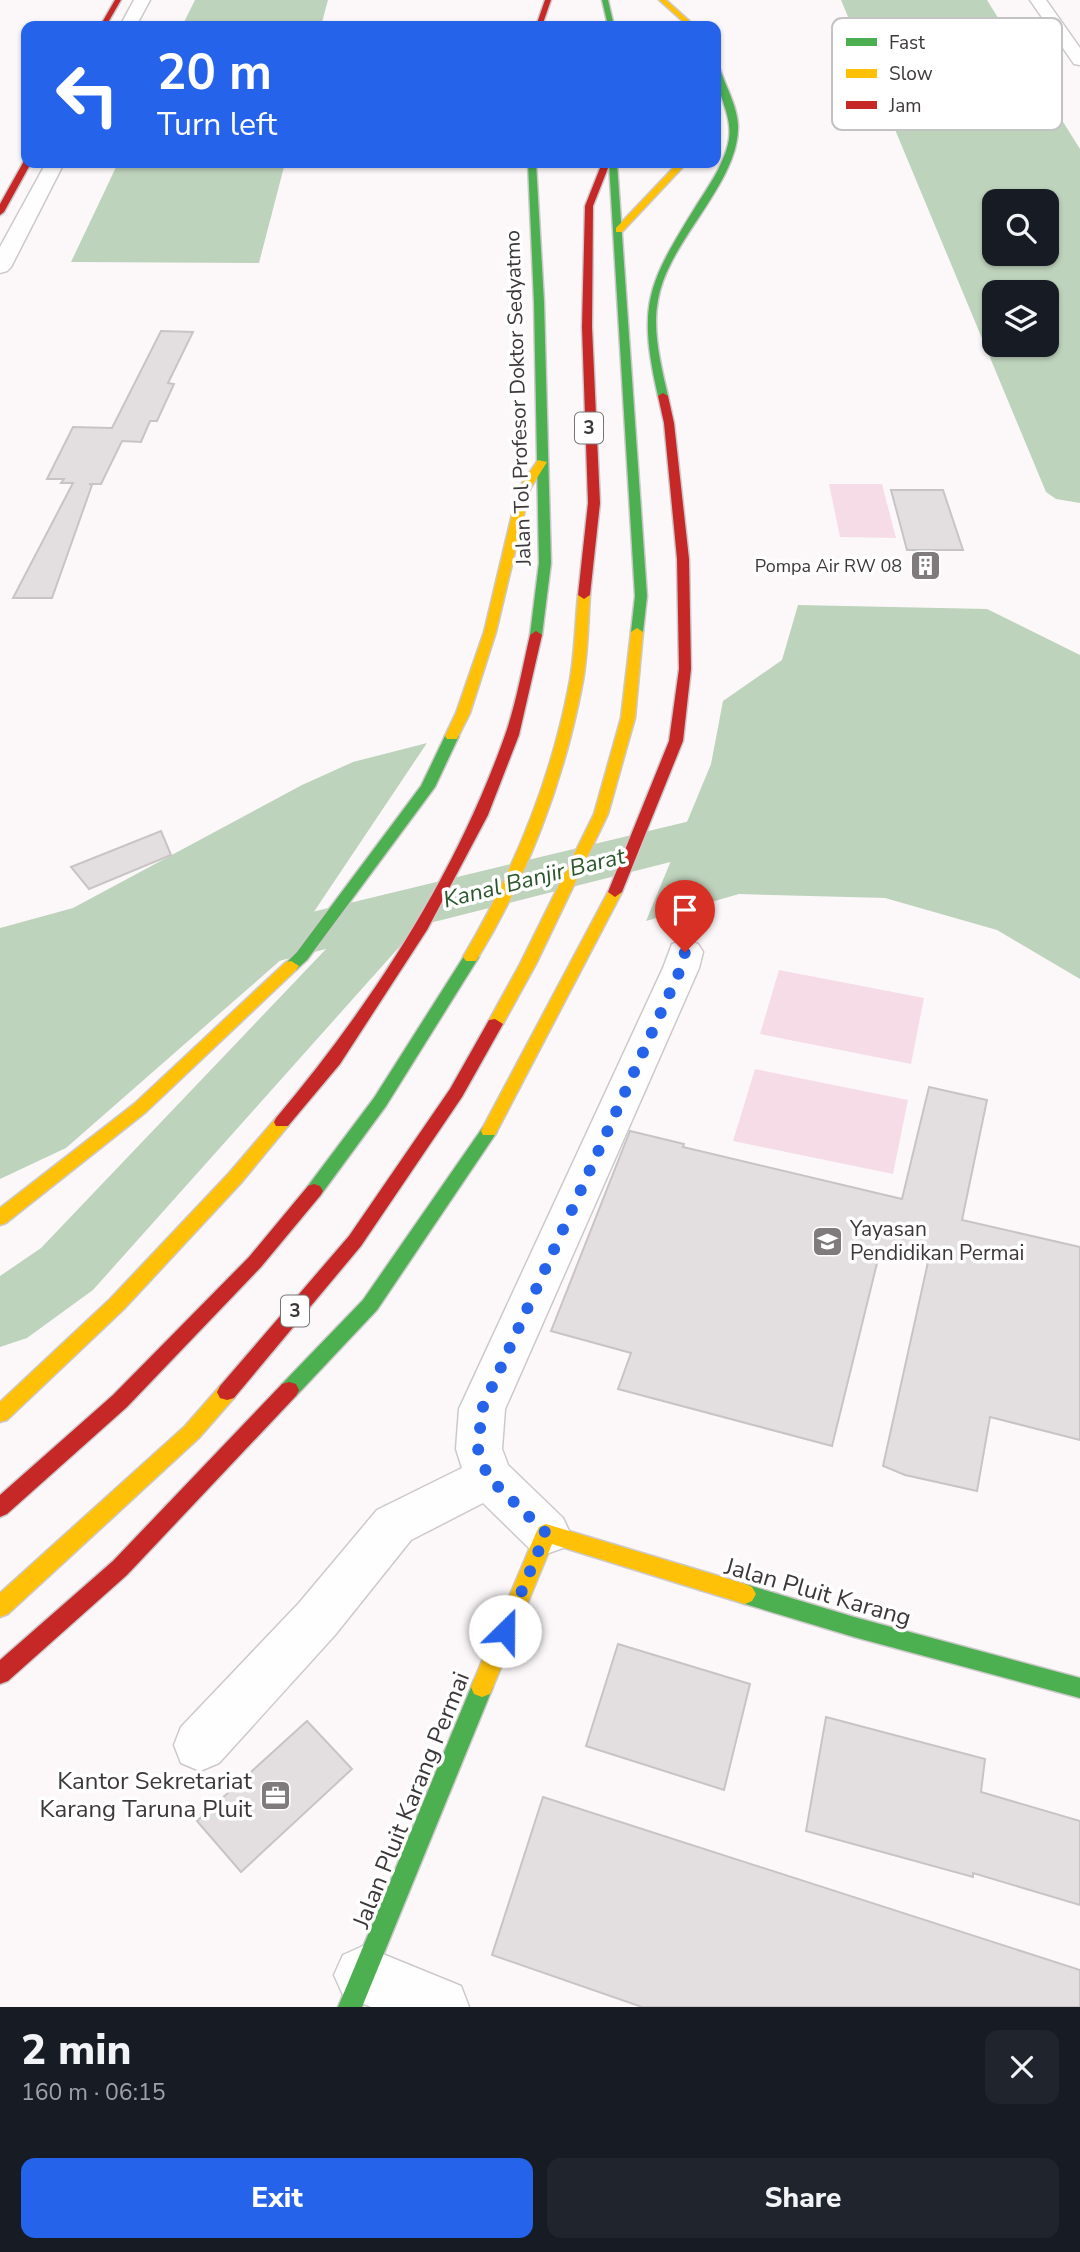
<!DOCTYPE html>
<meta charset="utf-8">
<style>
body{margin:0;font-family:"Nunito Sans",sans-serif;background:#20242c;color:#f1f3f6;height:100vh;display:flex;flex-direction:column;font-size:26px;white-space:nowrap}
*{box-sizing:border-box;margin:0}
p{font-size:23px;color:#9ea1a6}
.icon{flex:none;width:38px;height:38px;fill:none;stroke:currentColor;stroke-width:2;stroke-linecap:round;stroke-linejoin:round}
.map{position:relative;height:2007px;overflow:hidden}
.sheet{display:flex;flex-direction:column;background:#171b24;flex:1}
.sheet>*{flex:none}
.banner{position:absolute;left:21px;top:21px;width:700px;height:147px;border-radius:14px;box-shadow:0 2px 5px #0004;background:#2563eb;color:#fff;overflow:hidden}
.buttons{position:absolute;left:982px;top:189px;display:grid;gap:14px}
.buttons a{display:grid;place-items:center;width:77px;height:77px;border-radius:14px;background:#171b24;box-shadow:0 2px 5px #0004;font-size:35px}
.pin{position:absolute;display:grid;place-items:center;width:60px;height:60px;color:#fff;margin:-72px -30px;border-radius:50% 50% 50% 0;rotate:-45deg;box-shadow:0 0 7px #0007}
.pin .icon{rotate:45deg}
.me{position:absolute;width:77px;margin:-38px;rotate:23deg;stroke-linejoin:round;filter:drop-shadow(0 0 5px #0008)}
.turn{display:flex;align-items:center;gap:24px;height:147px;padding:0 21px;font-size:32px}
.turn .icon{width:91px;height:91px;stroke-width:2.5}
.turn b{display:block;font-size:49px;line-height:60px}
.round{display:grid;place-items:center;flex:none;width:74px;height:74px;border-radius:14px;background:#20242c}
.overview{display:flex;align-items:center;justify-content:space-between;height:119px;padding:0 21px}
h1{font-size:42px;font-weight:800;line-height:52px}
.cta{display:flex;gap:14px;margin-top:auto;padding:14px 21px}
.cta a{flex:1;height:80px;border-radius:14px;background:#2563eb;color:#fff;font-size:28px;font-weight:800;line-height:80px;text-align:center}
.cta a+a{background:#20242c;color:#f1f3f6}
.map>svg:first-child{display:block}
.green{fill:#f6dce7}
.water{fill:#bed3bc;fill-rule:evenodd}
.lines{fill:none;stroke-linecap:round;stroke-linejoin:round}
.river{fill:#bed3bc;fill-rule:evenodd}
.building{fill:#e3dfe1;stroke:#c8c4c6;stroke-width:2}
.street-casing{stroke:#cdc9cb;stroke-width:3}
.fast-casing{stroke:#cdc9cb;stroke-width:3}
.slow-casing{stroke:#cdc9cb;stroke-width:3}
.jam-casing{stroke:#cdc9cb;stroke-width:3}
.street{fill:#fffefe;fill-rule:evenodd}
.fast{fill:#4caf50;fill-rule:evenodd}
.slow{fill:#ffc107;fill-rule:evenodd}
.jam{fill:#c62828;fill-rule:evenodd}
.route{stroke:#2563eb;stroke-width:12;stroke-dasharray:0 21.6}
.labels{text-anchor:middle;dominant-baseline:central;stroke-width:7;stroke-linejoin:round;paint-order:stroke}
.far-poi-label{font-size:18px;fill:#3c3839;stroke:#fff;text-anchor:end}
.shield{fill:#fff;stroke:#767474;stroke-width:2}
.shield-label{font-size:19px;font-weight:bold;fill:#3c3839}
.street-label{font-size:21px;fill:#3c3839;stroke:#fff}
.poi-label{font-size:21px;fill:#3c3839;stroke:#fff;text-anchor:start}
.water-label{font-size:23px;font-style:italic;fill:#2a5729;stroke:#fff}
.near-street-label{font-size:24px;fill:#3c3839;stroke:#fff}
.near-poi-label{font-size:24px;fill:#3c3839;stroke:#fff;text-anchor:end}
.key{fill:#fff;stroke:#c4c3c4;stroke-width:2}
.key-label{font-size:19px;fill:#3c3839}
</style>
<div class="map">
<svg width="1080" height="2007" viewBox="0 0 1080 2007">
<rect width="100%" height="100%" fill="#fcf8fa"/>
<!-- green -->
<path class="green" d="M829,484H882L896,538L840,537Z
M779,970L924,998L911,1064L760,1034Z
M755,1069L908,1100L893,1174L733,1141Z"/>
<!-- water -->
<path class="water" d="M195,0H328L321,26H182Z
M841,0H987L1080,149V503L1056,499L1046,492ZM1046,201V254H994V201ZM1046,292V345H994V292Z
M118,163H285L259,263L71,262Z
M798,605L987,609L1080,655V979L997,930L885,898L739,894L646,921L711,764L723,701L782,660Z
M427,743L283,958L66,1148L0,1179V928L73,908L302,785L353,762Z"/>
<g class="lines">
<!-- river -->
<path class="river" d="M765,803L785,809L794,821L785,833L418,926L93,1290L27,1338L0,1347V1276L41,1248L326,949L259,966L237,960L228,945L237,930Z"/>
</g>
<!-- building -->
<path class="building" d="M161,331L193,332L168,383L174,384L157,421H150L141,442L122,441L101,484H89L92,485L52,598H13L73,483H61L64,479H47L73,427L112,428Z
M891,490H943L963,550H907Z
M161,831L171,855L89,889L71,867Z
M929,1087L987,1100L962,1220L1080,1247V1440L990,1417L977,1491L905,1475L883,1466L928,1262L880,1251L832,1446L618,1389L631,1353L551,1331L630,1131L684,1144L683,1147L902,1199Z
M618,1644L750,1684L724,1790L586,1746Z
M826,1717L985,1759L981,1792L1080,1821V1905L973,1873V1877L806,1831Z
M307,1721L352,1769L241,1872L197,1821Z
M543,1797L1080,1970V2007H642L492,1955Z"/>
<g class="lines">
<defs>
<path id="street" d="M134,0H150L136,26H120Z
M1030,0H1046L1080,48V65L1074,64Z
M46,163H64L11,267L7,271L0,273V247Z
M685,940L698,944L703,952L699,968L505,1409L502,1449L508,1465L563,1518L570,1533L563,1548L546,1554L529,1548L483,1503L411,1540L335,1635L219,1763L200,1771L181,1763L174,1745L181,1727L299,1603L377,1510L462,1468L456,1449L459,1409L663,968L672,944Z
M363,1946L461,1986L469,2007H371L343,1995L334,1975L343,1955Z"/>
<path id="fast" d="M602,0H608L614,26H608Z
M716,67L720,69C726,87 737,106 738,125C740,183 668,240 658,300C652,331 661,366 668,396L663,399L658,396C637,303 648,284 696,206C708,187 723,166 728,144C735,116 715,94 716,67Z
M528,163H536L544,302L551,563L542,635L536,639L530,635L539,563L534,302Z
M609,163H617L647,596L643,632L637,636L631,632L635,596Z
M452,732L459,736L435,787L307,960L296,970H286L283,966L297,952L421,786L445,736Z
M471,952L479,957L386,1106L320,1196H308L305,1191L308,1186L374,1098L466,953Z
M489,1125L495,1127L497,1131L495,1135L377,1310L296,1396L289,1398L282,1396L279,1390L282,1384L363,1300L483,1127Z
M745,1584L854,1617L1080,1678V1698L854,1637L745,1604L738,1601L734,1594L738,1587Z
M482,1677L490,1680L493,1687L362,2007H338L474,1680Z"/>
<path id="slow" d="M659,0H666L695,26H688Z
M675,166L682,168L622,232H616V228Z
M538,460L547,462L530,489L496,632L470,713L457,739H447L445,736L456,713L484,632L518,489Z
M584,591L590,595C588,625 588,656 582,686C564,781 527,878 476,961H466L463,957C512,874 551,780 569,685C575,655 575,625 578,595Z
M637,628L643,632L635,718L608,814L536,964L503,1024L495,1029L489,1028L487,1024L520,964L594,814L621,718L631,632Z
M615,887L622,892L497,1131L495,1135H483L481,1131L608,892Z
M291,961L299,966L296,970L146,1112L6,1223L0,1225V1208L134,1104L286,962Z
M282,1116L288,1118L290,1122L288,1126L241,1183L124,1309L7,1420L0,1422V1402L110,1299L229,1173L276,1118Z
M227,1384L234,1386L237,1392L234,1398L199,1438L8,1614L0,1617V1593L185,1426L220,1386Z
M546,1524L745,1584L752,1587L756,1594L752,1601L745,1604L552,1544L490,1694L482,1697L474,1694L471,1687L536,1533L539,1527Z"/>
<path id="jam" d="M115,0H121L106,26H100Z
M545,0H551L542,26H536Z
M24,161L31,163L4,212L0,215V204Z
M602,163H610L593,206L592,327L600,503L590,595L584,599L578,595L588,503L582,327L585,206Z
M663,393L668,396L674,423L689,559L691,669L683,741L622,892L615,897L608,892L669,741L679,669L677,559L664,423L658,396Z
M536,631L542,635L519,735L488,815L427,930L340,1064L288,1126H276L274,1122L276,1118C371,1005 454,878 504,738C516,705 522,669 530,635Z
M495,1019L503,1024L462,1097L361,1246L234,1398L227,1400L220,1398L217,1392L220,1386L349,1236L450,1089L489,1020Z
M314,1184L320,1186L323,1191L320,1196L261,1267L127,1407L7,1514L0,1517V1495L113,1395L249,1257L308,1186Z
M289,1382L296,1384L299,1390L296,1396L127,1575L8,1681L0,1684V1660L113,1561L282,1384Z"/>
</defs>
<!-- street casing -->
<use href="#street" class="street-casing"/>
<!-- fast casing -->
<use href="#fast" class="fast-casing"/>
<!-- slow casing -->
<use href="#slow" class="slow-casing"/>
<!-- jam casing -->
<use href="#jam" class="jam-casing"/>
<!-- street -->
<use href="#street" class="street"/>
<!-- fast -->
<use href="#fast" class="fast"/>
<!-- slow -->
<use href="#slow" class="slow"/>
<!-- jam -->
<use href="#jam" class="jam"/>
</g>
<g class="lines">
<!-- route -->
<path class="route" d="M505,1631L546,1533L488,1477L478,1449L482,1409L681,968L685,952"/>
</g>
<!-- icons -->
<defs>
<symbol id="building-square" viewBox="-11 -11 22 22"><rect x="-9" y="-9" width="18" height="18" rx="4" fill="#7f7b7d" stroke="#fff"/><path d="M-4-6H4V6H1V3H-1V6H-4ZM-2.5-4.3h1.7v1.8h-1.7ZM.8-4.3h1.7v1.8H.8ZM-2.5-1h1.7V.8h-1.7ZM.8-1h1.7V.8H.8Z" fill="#fff"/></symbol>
<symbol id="school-square" viewBox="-11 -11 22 22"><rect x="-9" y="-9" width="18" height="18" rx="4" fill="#7f7b7d" stroke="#fff"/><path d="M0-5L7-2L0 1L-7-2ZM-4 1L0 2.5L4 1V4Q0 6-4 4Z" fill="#fff"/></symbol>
<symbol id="office-square" viewBox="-11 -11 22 22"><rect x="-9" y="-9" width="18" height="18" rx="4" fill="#7f7b7d" stroke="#fff"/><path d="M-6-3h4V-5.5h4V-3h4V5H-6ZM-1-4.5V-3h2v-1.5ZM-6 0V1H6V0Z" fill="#fff"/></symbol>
</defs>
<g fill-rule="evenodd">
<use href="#building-square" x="908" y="548" width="35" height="35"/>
<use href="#school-square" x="810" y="1224" width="35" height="35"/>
<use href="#office-square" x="258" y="1778" width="35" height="35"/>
</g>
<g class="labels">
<!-- far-poi labels -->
<g class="far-poi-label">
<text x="902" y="566">Pompa Air RW 08</text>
</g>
<!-- shield labels -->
<g class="shield">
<rect x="575" y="412.5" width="28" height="31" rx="5"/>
<rect x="281" y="1295.5" width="28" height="31" rx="5"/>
</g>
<g class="shield-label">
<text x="589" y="428">3</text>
<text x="295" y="1311">3</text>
</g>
<!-- street labels -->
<g class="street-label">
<text transform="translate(518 398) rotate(-92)">Jalan Tol Profesor Doktor Sedyatmo</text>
</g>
<!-- poi labels -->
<g class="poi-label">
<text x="850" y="1229">Yayasan<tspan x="850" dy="24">Pendidikan Permai</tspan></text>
</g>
<!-- water labels -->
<g class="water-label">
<text transform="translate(534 878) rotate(-14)">Kanal Banjir Barat</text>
</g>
<!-- near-street labels -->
<g class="near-street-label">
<text transform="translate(818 1592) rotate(16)">Jalan Pluit Karang</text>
<text transform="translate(411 1800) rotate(-68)">Jalan Pluit Karang Permai</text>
</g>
<!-- near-poi labels -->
<g class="near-poi-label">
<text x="252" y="1781">Kantor Sekretariat<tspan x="252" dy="28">Karang Taruna Pluit</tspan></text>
</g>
</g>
<!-- legend -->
<rect x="832" y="18" width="230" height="112" rx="10" class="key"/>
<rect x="846" y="38" width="31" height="8" fill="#4caf50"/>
<rect x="846" y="69" width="31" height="9" fill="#ffc107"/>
<rect x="846" y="101" width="31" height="8" fill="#c62828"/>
<g class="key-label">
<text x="889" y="49">Fast</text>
<text x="889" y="80">Slow</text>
<text x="889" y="112">Jam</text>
</g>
</svg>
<div class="buttons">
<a><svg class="icon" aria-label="search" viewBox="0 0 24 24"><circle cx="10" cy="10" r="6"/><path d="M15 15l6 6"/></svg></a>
<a><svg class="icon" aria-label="layers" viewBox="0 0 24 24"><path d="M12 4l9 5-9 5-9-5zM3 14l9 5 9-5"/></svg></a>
</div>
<div class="pin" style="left:685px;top:952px;background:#d93025"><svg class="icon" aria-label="arrive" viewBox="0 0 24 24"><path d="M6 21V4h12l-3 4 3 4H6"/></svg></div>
<svg class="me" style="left:505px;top:1631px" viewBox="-20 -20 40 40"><circle r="19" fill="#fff"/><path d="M0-13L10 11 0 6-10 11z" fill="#2563eb"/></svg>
<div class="banner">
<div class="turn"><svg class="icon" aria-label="left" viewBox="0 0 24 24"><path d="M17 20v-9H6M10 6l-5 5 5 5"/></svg><div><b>20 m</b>Turn left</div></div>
</div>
</div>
<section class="sheet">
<div class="overview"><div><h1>2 min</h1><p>160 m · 06:15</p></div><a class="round"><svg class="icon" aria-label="close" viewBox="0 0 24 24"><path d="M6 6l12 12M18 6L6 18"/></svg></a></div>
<div class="cta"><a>Exit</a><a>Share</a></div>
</section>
